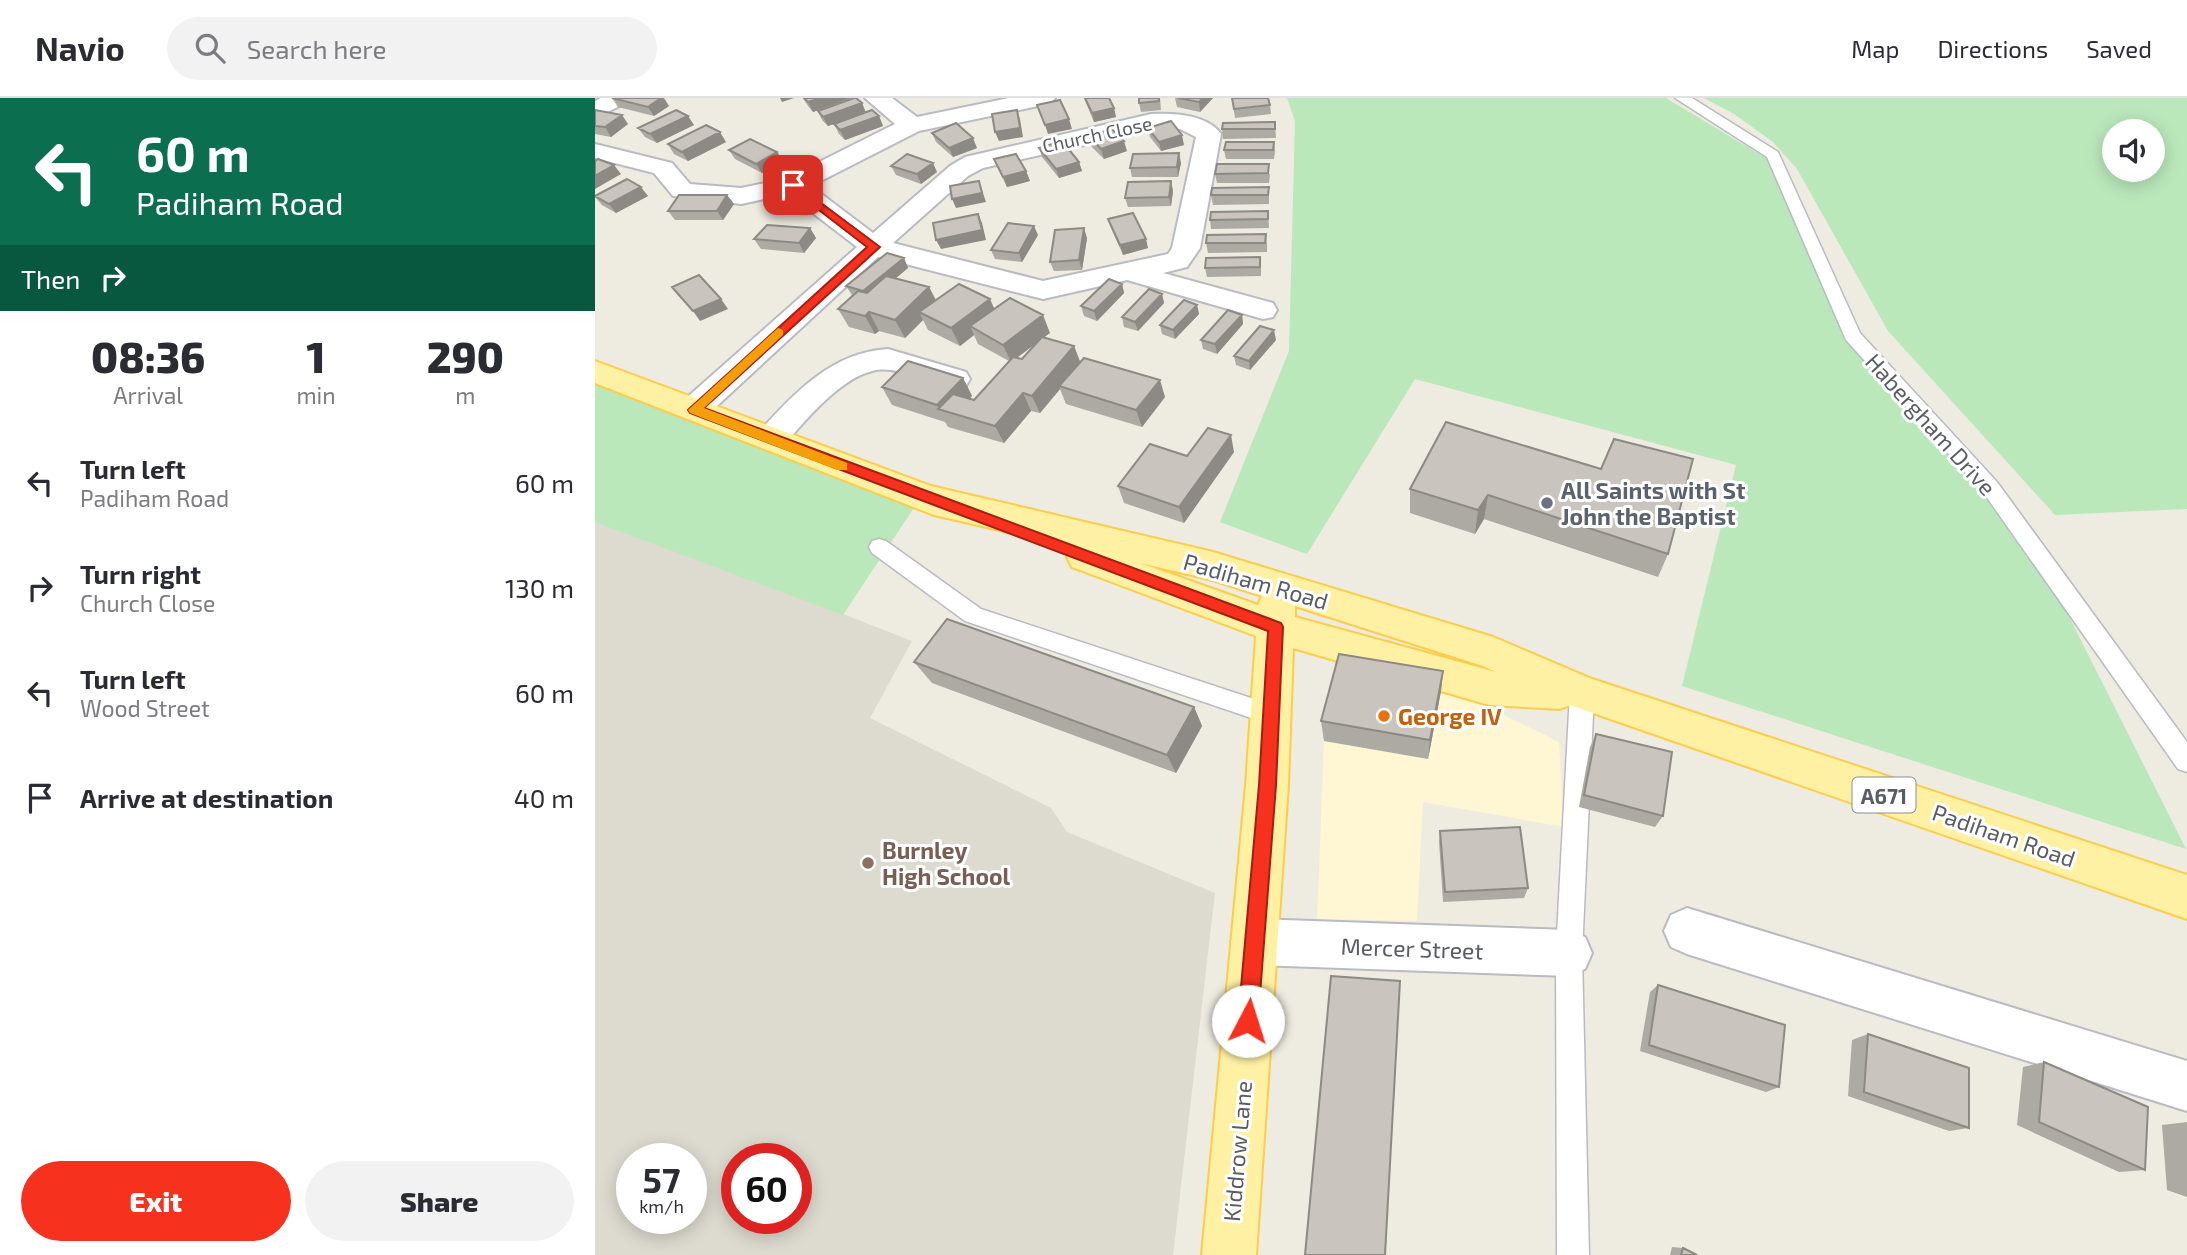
<!DOCTYPE html>
<style>
body{margin:0;font-family:"Exo 2",sans-serif;background:#f2f2f3;color:#2b2b33;height:100vh;display:flex;flex-direction:column;font-size:26px;white-space:nowrap}
*{box-sizing:border-box;margin:0}
p{font-size:23px;color:#7c7c81}
.icon{flex:none;width:38px;height:38px;fill:none;stroke:currentColor;stroke-width:2;stroke-linecap:round;stroke-linejoin:round}
.map{position:relative;flex:1;overflow:hidden}
.drawer{display:flex;flex-direction:column;background:#fff;width:595px}
.drawer>*{flex:none}
.banner{background:#0b6e4f;color:#fff;overflow:hidden}
.tools{position:absolute;left:1507px;top:21px;display:grid;gap:14px}
.tools a{display:grid;place-items:center;width:63px;height:63px;border-radius:50%;background:#fff;box-shadow:0 4px 18px #0003;font-size:35px}
.speed{position:absolute;left:21px;top:1045px;display:flex;gap:14px;font-size:35px;font-weight:700;text-align:center}
.speed>*{display:grid;place-content:center;width:91px;height:91px;border-radius:50%;background:#fff;box-shadow:0 4px 18px #0003;line-height:1}
.speed small{font-size:18px;font-weight:400}
.speed .limit{border:10px solid #d22;background:#fff;color:#111}
.pin{position:absolute;display:grid;place-items:center;width:60px;height:60px;color:#fff;margin:-30px;border-radius:14px;box-shadow:0 4px 10px #0006}
.me{position:absolute;width:77px;margin:-38px;rotate:5deg;stroke-linejoin:round;filter:drop-shadow(0 0 5px #0008)}
.turn{display:flex;align-items:center;gap:24px;height:147px;padding:0 21px;font-size:32px}
.turn .icon{width:91px;height:91px;stroke-width:2.5}
.turn b{display:block;font-size:49px;line-height:60px}
.then{display:flex;align-items:center;height:66px;padding:0 21px;background:#0003;gap:14px;font-size:26px}
.eta{display:flex;justify-content:space-evenly;align-items:center;height:119px;text-align:center}
.eta b{font-size:42px;font-weight:800;line-height:49px}
.cta{display:flex;gap:14px;margin-top:auto;padding:14px 21px}
.cta a{flex:1;height:80px;border-radius:42px;background:#f6311e;color:#fff;font-size:28px;font-weight:800;line-height:80px;text-align:center}
.cta a+a{background:#f2f2f3;color:#2b2b33}
ul{padding:0;list-style:none}
li{display:flex;align-items:center;gap:21px;height:105px;padding:0 21px}
li div{flex:1}
li b{display:block;font-size:26px}
li em{font-style:normal}
header{display:flex;align-items:center;gap:42px;box-sizing:border-box;height:98px;padding:0 35px;background:#fff;border-bottom:2px solid #e1e1e2}
header strong{font-size:33px}
nav{display:flex;gap:38px;margin-inline-start:auto;font-size:24px}
.search{width:490px;height:63px;background:#f2f2f3;display:flex;align-items:center;gap:18px;box-sizing:border-box;padding:0 24px;border-radius:38px;color:#7c7c81;font-size:26px}
main{display:flex;flex:1;min-height:0}
.map>svg:first-child{display:block}
.commercial{fill:#fff6d4}
.education{fill:#dddacf;fill-rule:evenodd}
.green{fill:#bae8bb;fill-rule:evenodd}
.lines{fill:none;stroke-linecap:round;stroke-linejoin:round}
.lane-casing{stroke:#b8bbc1;stroke-width:3}
.street-casing{stroke:#b8bbc1;stroke-width:4}
.primary-casing{stroke:#fccd4b;stroke-width:4}
.lane{fill:#fff;fill-rule:evenodd}
.street{fill:#fff;fill-rule:evenodd}
.primary{fill:#fff1a4;fill-rule:evenodd}
.wall{fill:#ada9a3;fill-rule:evenodd}
.shaded-wall{fill:#8d8984}
.building{fill:#c9c4bd;stroke:#8d8984;stroke-width:2}
.route{fill:#f6311e;stroke:#a02014;stroke-width:2}
.slow{fill:#f59e0b}
.worship-dot{fill:#6b7280;stroke:#fff;stroke-width:2.5}
.food-dot{fill:#e8710a;stroke:#fff;stroke-width:2.5}
.education-dot{fill:#8d6e63;stroke:#fff;stroke-width:2.5}
.labels{text-anchor:middle;dominant-baseline:central;stroke-width:6;stroke-linejoin:round;paint-order:stroke}
.far-street-label{font-size:19px;fill:#595d63;stroke:#fff}
.shield{fill:#fff;stroke:#8b8e92;stroke-width:2}
.shield-label{font-size:21px;font-weight:bold;fill:#595d63}
.street-label{font-size:23px;fill:#595d63;stroke:#fff}
.worship-label{font-size:23px;font-weight:bold;fill:#5b616d;stroke:#fff;text-anchor:start}
.food-label{font-size:23px;font-weight:bold;fill:#c56008;stroke:#fff;text-anchor:start}
.education-label{font-size:23px;font-weight:bold;fill:#785e54;stroke:#fff;text-anchor:start}
</style>
<header>
<strong>Navio</strong>
<div class="search"><svg class="icon" aria-label="search" viewBox="0 0 24 24"><circle cx="10" cy="10" r="6"/><path d="M15 15l6 6"/></svg>Search here</div>
<nav><a>Map</a><a>Directions</a><a>Saved</a></nav>
</header>
<main>
<section class="drawer">
<div class="banner">
<div class="turn"><svg class="icon" aria-label="left" viewBox="0 0 24 24"><path d="M17 20v-9H6M10 6l-5 5 5 5"/></svg><div><b>60 m</b>Padiham Road</div></div>
<div class="then">Then<svg class="icon" aria-label="right" viewBox="0 0 24 24"><path d="M7 20v-9h11M14 6l5 5-5 5"/></svg></div>
</div>
<div class="eta">
<div><b>08:36</b><p>Arrival</p></div>
<div><b>1</b><p>min</p></div>
<div><b>290</b><p>m</p></div>
</div>
<ul>
<li><svg class="icon" aria-label="left" viewBox="0 0 24 24"><path d="M17 20v-9H6M10 6l-5 5 5 5"/></svg><div><b>Turn left</b><p>Padiham Road</p></div><em>60 m</em></li>
<li><svg class="icon" aria-label="right" viewBox="0 0 24 24"><path d="M7 20v-9h11M14 6l5 5-5 5"/></svg><div><b>Turn right</b><p>Church Close</p></div><em>130 m</em></li>
<li><svg class="icon" aria-label="left" viewBox="0 0 24 24"><path d="M17 20v-9H6M10 6l-5 5 5 5"/></svg><div><b>Turn left</b><p>Wood Street</p></div><em>60 m</em></li>
<li><svg class="icon" aria-label="arrive" viewBox="0 0 24 24"><path d="M6 21V4h12l-3 4 3 4H6"/></svg><div><b>Arrive at destination</b></div><em>40 m</em></li>
</ul>
<div class="cta"><a>Exit</a><a>Share</a></div>
</section>
<div class="map">
<svg width="1592" height="1157" viewBox="0 0 1592 1157">
<rect width="100%" height="100%" fill="#eeebe0"/>
<!-- commercial -->
<path class="commercial" d="M846,593L870,598L964,644L969,729L828,704L822,823L722,821L729,643Z"/>
<!-- education -->
<path class="education" d="M0,419L317,543L275,620L456,710L472,734L620,795L578,1157H0ZM37,1060H96V1120H37ZM142,1060H201V1120H142Z"/>
<!-- green -->
<path class="green" d="M692,0H1071L1171,60L1257,238L1440,451L1591,751L1087,588L1141,367L820,281L712,456L625,424L694,253L700,23Z
M1109,0H1592V411L1460,417L1293,233L1202,71L1178,44L1139,16ZM1519,33H1558V72H1519Z
M0,273L326,399L248,517L0,424Z"/>
<g class="lines">
<defs>
<path id="lane" d="M1080,0H1097L1183,54L1265,235L1402,384L1592,644V674L1583,671L1388,394L1251,242L1172,59Z
M284,441L291,443L386,511L674,606L682,609L686,616L682,623L674,626L370,523L277,455L274,449L277,443Z
M987,585L995,588L999,595L987,855L994,1157H962L961,855L975,595L979,588Z"/>
<path id="street" d="M6,0H35L31,5L0,20V3Z
M270,0H297L322,19L414,0H460L456,5L448,7L324,33L216,88L278,135L355,68L370,59L556,16C578,15 612,16 626,36L605,150L592,169L568,175L678,205L682,212L678,219L668,221L532,182L448,201L283,159L110,319L99,322L88,319L83,311L88,303L262,149L193,96L146,106L78,98L59,75L0,60V46L77,65L95,86L146,90L190,81L300,26ZM565,30L585,31L601,39L577,150L573,156L448,183L298,145L373,78L388,70Z
M293,251L371,274L375,281L371,288C353,293 336,284 319,278C306,274 292,269 277,273C244,281 209,324 187,349L176,353L165,349L160,341L165,333C200,294 238,254 293,251Z
M1092,810L1592,963V1013L1092,856L1076,849L1069,833L1076,817Z
M659,821L974,832L990,839L997,855L990,871L974,878L659,867L643,860L636,844L643,828Z"/>
<path id="primary" d="M0,263L336,388L618,454L898,539L997,581L1592,777V821L975,607L965,611L894,607L698,550L693,687L661,1157H607L651,687L661,538L477,469L472,459L479,449L339,417L0,285ZM545,465L618,482L667,498L663,507ZM700,508L888,568L901,574L700,519Z"/>
</defs>
<!-- lane casing -->
<use href="#lane" class="lane-casing"/>
<!-- street casing -->
<use href="#street" class="street-casing"/>
<!-- primary casing -->
<use href="#primary" class="primary-casing"/>
<!-- lane -->
<use href="#lane" class="lane"/>
<!-- street -->
<use href="#street" class="street"/>
<!-- primary -->
<use href="#primary" class="primary"/>
</g>
<!-- wall -->
<path class="wall" d="M17,0L74,8L59,18L23,9Z
M208,0H256L218,14L213,8Z
M489,0H514L519,10L521,19L499,24Z
M565,0L566,12L546,14L544,5Z
M580,0H618L605,14L582,9Z
M637,0L675,7L676,16L640,20Z
M267,5L271,15L233,28L227,22L223,13Z
M0,12L33,26L16,39L0,36Z
M284,18L288,28L250,42L244,36L239,26Z
M680,24L681,40L628,41L627,31Z
M99,27L62,45L50,39L43,30Z
M553,30L589,47L566,53L555,39Z
M337,35L382,50L358,59L341,44Z
M494,38L532,53L509,61L496,48Z
M131,44L93,63L79,56L73,46Z
M679,44L680,53L679,61H631L629,52Z
M444,50L484,64L487,73L464,80L447,59Z
M134,52L182,54L188,63L167,75L140,61Z
M399,61L431,73L435,83L412,89Z
M586,65L583,79H537L535,70Z
M296,68L342,74L326,86L301,77Z
M620,76H675L674,85H622Z
M576,83L578,93L576,108L533,109L530,100Z
M674,89V106L618,107L616,97Z
M132,97L139,106L128,122H80L73,113Z
M53,98L21,115L7,107L0,99Z
M673,113L674,130L616,131L615,122Z
M513,121L553,150L528,157L516,130Z
M215,130L221,140L209,155L166,151L159,141Z
M671,136L672,146V154L613,155L611,145Z
M443,137L427,164L400,161L396,152Z
M492,140L487,172L459,173L455,164Z
M309,160L313,170L301,180L334,189L341,202L400,211L455,235L449,239L479,248L485,264L570,299L547,329L471,306L465,291L445,315L436,313L409,345L353,329L350,324L297,307L287,289L368,280L377,298L374,301L379,302L414,263L383,246L379,237L365,248L333,232L328,222L310,240L284,233L280,236L254,229L243,211L257,197L251,188ZM440,246L427,261L422,260Z
M666,168V178L612,179L610,170Z
M527,186L529,195L502,223L489,218L486,208Z
M567,196L569,205L543,233L529,229L527,219Z
M602,207L604,216L580,241L567,236L565,227Z
M647,217L648,226L622,256L608,251L606,242Z
M681,242L655,272L641,267L639,258Z
M851,324L1073,456L1063,479L889,421L880,436L815,415V391Z
M639,354L589,425L529,405L523,388L592,358Z
M319,564L599,609L607,628L581,675L337,585Z
M848,573L846,593L833,661L729,643L726,623Z
M1001,636L1068,718L1060,729L984,709L995,649Z
M845,733L933,790L929,800L848,804L844,744Z
M1063,887L1184,989L1171,994L1045,953L1055,894Z
M1273,936L1374,1030L1354,1033L1253,998L1257,942Z
M1449,964L1550,1072L1524,1074L1422,1027L1428,969Z
M1592,1024V1099L1572,1092L1567,1027Z
M1077,1149L1088,1150L1102,1157H1075Z"/>
<!-- shaded-wall -->
<path class="shaded-wall" d="M66,0H69L74,8L59,18L53,9Z
M185,0H199L187,4Z
M226,0H256L218,14L213,4Z
M608,0H618L605,14L604,4Z
M267,5L271,15L233,28L228,19Z
M519,10L521,19L499,24L497,15Z
M422,12L425,21L428,39L404,43L400,34Z
M27,17L33,26L16,39L10,29Z
M93,18L99,27L62,45L55,36Z
M284,18L288,28L250,42L245,32Z
M474,21L477,31L453,36L450,27Z
M125,34L131,44L93,63L87,54Z
M587,37L589,47L566,53L564,44Z
M378,40L382,50L358,59L354,50Z
M529,43L532,53L509,61L506,51Z
M182,54L188,63L167,75L161,66Z
M584,55L586,65L583,79L582,69Z
M484,64L487,73L464,80L461,71Z
M338,65L342,74L326,86L322,76Z
M19,67L26,76L0,91V78Z
M431,73L435,83L412,89L408,79Z
M384,83L391,104L361,110L357,101Z
M576,83L578,93L576,108L574,99Z
M46,89L53,98L21,115L14,106Z
M132,97L139,106L128,122L122,113Z
M383,116L387,125L391,142L346,151L341,142Z
M439,128L443,137L427,164L424,155Z
M215,130L221,140L209,155L204,145Z
M489,130L492,140L487,172L484,162Z
M551,141L553,150L528,157L525,147Z
M309,160L313,170L273,203L268,193Z
M527,186L529,195L502,223L499,213Z
M334,189L343,207L324,214L328,222L310,240L300,222Z
M567,196L569,205L543,233L540,224Z
M126,201L133,211L105,223L98,213Z
M395,201L403,219L375,228L379,237L365,248L356,230Z
M602,207L604,216L580,241L578,232Z
M274,214L284,233L280,236L270,218Z
M448,217L455,235L416,264L408,247Z
M647,217L648,226L622,256L620,246Z
M679,232L681,242L655,272L654,263Z
M479,248L486,266L464,288L465,291L445,315L437,298Z
M368,280L377,298L360,316L345,312L342,307Z
M565,282L570,299L547,329L541,312Z
M428,295L436,313L409,345L400,328Z
M636,337L639,354L589,425L584,409Z
M893,397L889,421L880,436L883,412Z
M848,573L846,593L833,661L835,642Z
M599,609L607,628L581,675L572,657Z"/>
<!-- building -->
<path class="building" d="M17,0H66L53,9Z
M209,0H226L213,4Z
M259,0H261L267,5L228,19L223,13Z
M490,0H514L519,10L497,15Z
M544,0H564V3L544,5Z
M583,0H608L604,4Z
M637,0H673L675,7L639,11Z
M465,2L474,21L450,27L442,7Z
M0,12L27,17L10,29L0,28Z
M81,12L93,18L55,36L43,30Z
M277,12L284,18L245,32L239,26Z
M422,12L425,30L400,34L397,16Z
M576,23L587,37L564,44L553,30Z
M680,24V31H627L628,25Z
M361,25L378,40L354,50L337,35Z
M111,27L125,34L87,54L73,46Z
M517,31L529,43L506,51L494,38Z
M155,41L182,54L161,66L134,52Z
M467,43L484,64L461,71L444,50Z
M631,44H679L678,52H629Z
M584,55L582,69L535,70L538,56Z
M312,56L338,65L322,76L296,68Z
M421,56L431,73L408,79L399,61Z
M3,61L19,67L0,78V63Z
M622,66H674L673,75L620,76Z
M32,81L46,89L14,106L0,98Z
M384,83L387,95L357,101L355,88Z
M576,83L574,99L530,100L533,84Z
M674,89L673,97H616L617,90Z
M84,97H132L122,113H73Z
M673,113V121L615,122L616,114Z
M538,115L551,141L525,147L513,121Z
M383,116L387,132L341,142L338,125Z
M413,125L439,128L424,155L396,152Z
M172,127L215,130L204,145L159,141Z
M489,130L484,162L455,164L460,132Z
M671,136L670,145H611L612,137Z
M292,155L309,160L268,193L251,188Z
M665,159V169L610,170L611,160Z
M104,177L126,201L98,213L77,189Z
M291,178L334,189L300,222L274,214L270,218L243,211L263,193L272,195Z
M514,181L527,186L499,213L486,208Z
M364,186L395,201L356,230L324,214Z
M554,191L567,196L540,224L527,219Z
M415,200L448,217L408,247L375,228Z
M589,202L602,207L578,232L565,227Z
M633,212L647,217L620,246L606,242Z
M665,228L679,232L654,263L639,258Z
M447,239L479,248L437,298L428,295L400,328L343,311L358,296L379,302L418,259L427,261Z
M489,260L565,282L541,312L464,288Z
M313,263L368,280L342,307L287,289Z
M851,324L1006,371L1019,341L1098,361L1073,456L893,397L883,412L815,391Z
M613,330L636,337L584,409L523,388L555,346L592,358Z
M352,521L599,609L572,657L319,564Z
M744,556L848,573L835,642L726,623Z
M1001,636L1077,654L1068,718L989,697Z
M925,729L933,790L850,794L845,733Z
M736,878L805,883L790,1157H710Z
M1063,887L1190,927L1184,989L1054,947Z
M1273,936L1374,970V1030L1269,994Z
M1449,964L1553,1009L1550,1072L1444,1024Z
M1088,1150L1102,1157H1086Z"/>
<!-- route -->
<path class="route" d="M198,84L285,149L109,310L686,525L688,529L681,687L663,923L660,930L653,932L646,930L643,923L664,687L673,533L95,315L93,312L272,149L194,89L192,87Z"/>
<!-- slow -->
<path class="slow" d="M183,230L188,232V237L109,310L252,365V372H242L95,315L93,312Z"/>
<!-- markers -->
<circle class="worship-dot" cx="952" cy="405" r="7"/>
<circle class="food-dot" cx="789" cy="618" r="7"/>
<circle class="education-dot" cx="273" cy="765" r="7"/>
<g class="labels">
<!-- far-street labels -->
<g class="far-street-label">
<text transform="translate(502 36) rotate(-12)">Church Close</text>
</g>
<!-- shield labels -->
<rect class="shield" x="1257.5" y="679.5" width="63" height="35" rx="5"/>
<g class="shield-label">
<text x="1289" y="697">A671</text>
</g>
<!-- street labels -->
<g class="street-label">
<text transform="translate(1336 326) rotate(48)">Habergham Drive</text>
<text transform="translate(661 483) rotate(16)">Padiham Road</text>
<text transform="translate(1409 737) rotate(19)">Padiham Road</text>
<text transform="translate(817 850) rotate(2)">Mercer Street</text>
<text transform="translate(642 1053) rotate(-85)">Kiddrow Lane</text>
</g>
<!-- worship labels -->
<g class="worship-label">
<text x="966" y="392">All Saints with St<tspan x="966" dy="26">John the Baptist</tspan></text>
</g>
<!-- food labels -->
<g class="food-label">
<text x="803" y="618">George IV</text>
</g>
<!-- education labels -->
<g class="education-label">
<text x="287" y="752">Burnley<tspan x="287" dy="26">High School</tspan></text>
</g>
</g>
</svg>
<div class="tools">
<a><svg class="icon" aria-label="sound" viewBox="0 0 24 24"><path d="M4 9h4l5-4v14l-5-4H4zM17 9q2 3 0 6"/></svg></a>
</div>
<div class="speed"><div>57<small>km/h</small></div><div class="limit">60</div></div>
<div class="pin" style="left:198px;top:87px;background:#d93025"><svg class="icon" aria-label="arrive" viewBox="0 0 24 24"><path d="M6 21V4h12l-3 4 3 4H6"/></svg></div>
<svg class="me" style="left:653px;top:923px" viewBox="-20 -20 40 40"><circle r="19" fill="#fff"/><path d="M0-13L10 11 0 6-10 11z" fill="#f6311e"/></svg>
</div>
</main>
